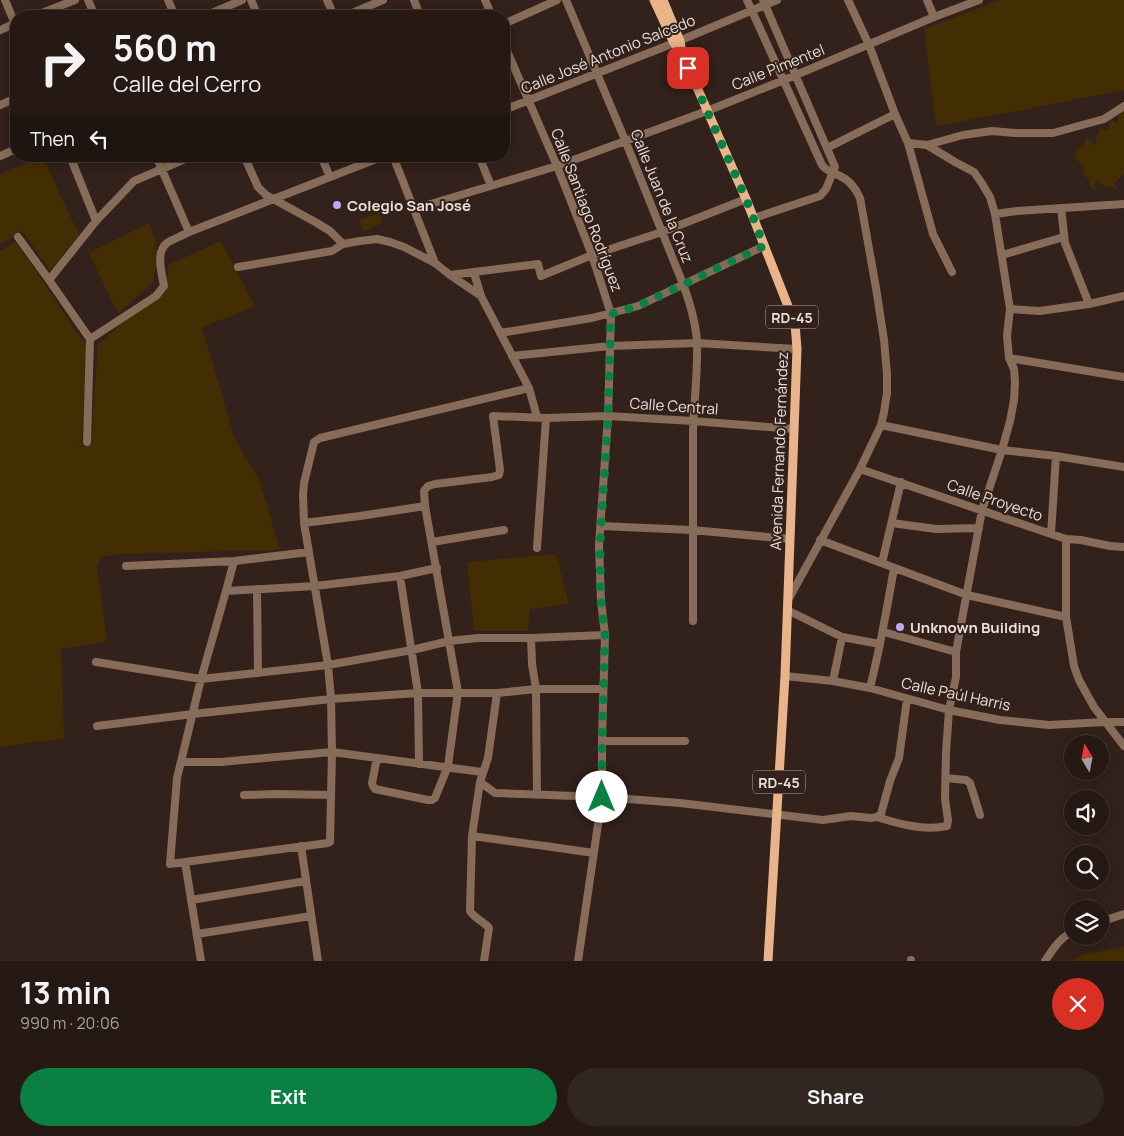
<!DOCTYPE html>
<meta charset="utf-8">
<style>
body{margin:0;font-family:Manrope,sans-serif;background:#322622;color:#f1f3f6;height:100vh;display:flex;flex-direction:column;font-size:19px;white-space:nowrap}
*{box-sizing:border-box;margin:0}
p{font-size:16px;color:#a4a0a0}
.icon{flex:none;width:28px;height:28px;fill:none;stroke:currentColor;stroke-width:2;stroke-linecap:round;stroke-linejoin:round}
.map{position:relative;height:961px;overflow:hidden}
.drawer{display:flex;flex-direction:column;background:#261914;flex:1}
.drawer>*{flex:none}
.top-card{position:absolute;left:10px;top:10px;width:500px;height:152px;border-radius:20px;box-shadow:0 2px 12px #0003,0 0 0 1px #423834;background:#261914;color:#f1f3f6;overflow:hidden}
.needle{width:32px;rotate:350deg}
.buttons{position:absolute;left:1064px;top:735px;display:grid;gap:10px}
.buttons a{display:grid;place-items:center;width:45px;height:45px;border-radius:50%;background:#261914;box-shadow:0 2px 12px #0003,0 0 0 1px #423834;font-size:25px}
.pin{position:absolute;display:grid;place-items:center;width:42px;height:42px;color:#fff;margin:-21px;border-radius:10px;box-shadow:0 2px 8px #0006}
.me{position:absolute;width:55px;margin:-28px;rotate:0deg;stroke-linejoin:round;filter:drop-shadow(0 0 4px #0008)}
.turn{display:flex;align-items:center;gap:18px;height:105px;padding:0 20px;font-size:22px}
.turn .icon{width:65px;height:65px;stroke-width:2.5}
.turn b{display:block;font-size:35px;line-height:42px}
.then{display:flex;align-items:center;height:48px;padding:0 20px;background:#0003;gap:10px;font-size:19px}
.round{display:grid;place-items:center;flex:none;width:52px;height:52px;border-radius:26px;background:#322622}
.head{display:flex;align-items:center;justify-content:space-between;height:85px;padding:0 20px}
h1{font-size:30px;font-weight:700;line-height:38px}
.primary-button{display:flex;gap:10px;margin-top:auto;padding:10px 20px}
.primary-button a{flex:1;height:58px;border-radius:30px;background:#0b8043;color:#fff;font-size:20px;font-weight:700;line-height:58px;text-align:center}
.primary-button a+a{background:#322622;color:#f1f3f6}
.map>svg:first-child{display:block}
.green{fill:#432d03}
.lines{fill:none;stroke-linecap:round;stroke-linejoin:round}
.minor{stroke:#876d59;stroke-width:8}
.major{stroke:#e9b48a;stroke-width:9}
.route{stroke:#0b8043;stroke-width:9;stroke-dasharray:0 16.2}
.poi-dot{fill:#c5a6f1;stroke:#33211b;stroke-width:2}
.labels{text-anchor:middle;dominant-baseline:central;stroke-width:4;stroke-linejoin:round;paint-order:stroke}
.shield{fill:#33211b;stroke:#b4a6a1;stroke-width:1}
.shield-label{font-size:14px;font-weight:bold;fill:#ebdfda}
.street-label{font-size:15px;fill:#ebdfda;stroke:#33211b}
.poi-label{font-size:15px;font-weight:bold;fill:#ebdfda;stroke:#33211b;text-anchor:start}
</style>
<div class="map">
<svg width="1124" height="961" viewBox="0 0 1124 961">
<rect width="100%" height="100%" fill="#33211b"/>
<!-- green -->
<path class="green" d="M1000,0H1124V90L1012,112L936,126L924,29Z
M1124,110V173L1116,182L1113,183L1119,191L1113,187H1106L1095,179V190L1089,186L1090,178L1085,177L1083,167L1074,156L1077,150L1083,145L1086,136L1096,146V139L1100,128L1108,131L1110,120L1118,124V116Z
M43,157L79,235L50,270L22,231L0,245V174Z
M379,213L383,223L363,231L359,220Z
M149,223L155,239L157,258L153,282L118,314L89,253Z
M16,241L86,346L82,446L68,450L91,444L98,344L162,289L168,275V265L221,241L255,307L202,327L235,439L260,481L280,550L116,554L102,557L97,566L107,641L61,649L64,738L0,747V251Z
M556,554L569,604L530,609L528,631H474L467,562Z
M1124,947V961H1072L1084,954Z"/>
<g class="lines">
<!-- minor -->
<path class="minor" d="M5,0L16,26
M88,0L95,16
M168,0L175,16
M251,0L258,16
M327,0L334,16
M414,0L420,16
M485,0L492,16
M566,0L625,140L683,284C690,303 696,323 697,343C698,372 694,401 693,431C693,494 693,557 693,621
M747,0L822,165C827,172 833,172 840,176C849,180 856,189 860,198L876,288L884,340L887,374V393L884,412L881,425L860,469L788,600
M848,0L869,45L895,114L908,143L933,234L952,272
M927,0L934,17
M34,16L75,0
M205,16L242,0
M345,16L383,0
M504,24L557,0
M0,30L16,23
M504,44L557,166L592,255L611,314L608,416L599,545L601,601L605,635L602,741V797L578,961
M0,105L16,98
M504,110L674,43L777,0
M908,143L927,145L963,135L992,131L1015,133H1053L1104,119L1124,106
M827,148L895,114
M0,156L16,149
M70,156L96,221
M156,156L189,232
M244,156L258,187L266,195L317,223L330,231L343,244
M321,156L330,177
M393,156L435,263
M479,156L491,186
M1061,208L1065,243L1089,304
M414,209L557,166L707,111L784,80L934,17L979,0
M995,214L1017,211L1124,204
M754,218L820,196L826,189L835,167L763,0
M18,237L49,280L90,339L87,442
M1002,255L1064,237
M238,267L332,251L343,244L360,241L377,239L390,242L404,247L435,263L450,275L481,296
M474,273L481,296L529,388L537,417
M450,275L538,264L541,276L592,255L662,232L746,199
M49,280L96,221L134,181L192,156
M1010,309L1040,311L1089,304L1124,296
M500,333L592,318L638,306L764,246
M90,339L156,296L164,286C162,274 155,252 167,243C173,239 182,236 189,232L384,156
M512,356L610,346L697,343L797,349
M1009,358L1124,377
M881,425L1002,450L1010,421L1014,400L1015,382L1014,369L1009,358L1007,336L1010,309L995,214L990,197L981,182L974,172L955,162L927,145
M860,469L1051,534L1066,539L1081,540L1110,546L1124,547
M304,523L360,516L425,506
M892,523L936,529L979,528
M601,526L692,530L790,539
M1051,534L1056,456
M1066,539V617L1074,666L1079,680L1094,707L1124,746
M820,540L967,595L1066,617
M432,542L504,530
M537,548L546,418
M882,563L901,482
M126,566L234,561
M437,568L400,576L315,586L226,591L201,679L177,778L170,864L328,843L330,842L332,752L331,699L328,665L304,523L303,495L304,483L314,442L320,438L529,388
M400,576L418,693L419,764
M257,589L258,673
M226,591L234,561L309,552
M787,610L842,637L880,644
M884,632L956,652
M531,638L532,664L536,689L537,795
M96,662L201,679L328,665L412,650L449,641L478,638H531L605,635
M785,676L833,681L870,688L949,710L1000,720L1049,725L1105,722H1124
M833,681L842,637
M870,688C880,648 887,609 894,568
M97,726L193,714L331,699L418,693H497L536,689H603
M602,741H685
M377,758L372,783L373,786L375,789L428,800H432L435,798L448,766L458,692L425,506L424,491L428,486L435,484L492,477L499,475L500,470L493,416L546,418L608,416L693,421L794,429
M181,762H221L332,752L482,772
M946,778L966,780L970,783L980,815
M480,782L495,793L602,797L680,803L823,820L851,816L871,818L877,817L881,814L890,781L899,758L907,699
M244,795L277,794L331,795
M877,817C899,824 924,831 947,826L948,820L945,799L946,752L949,710L956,677V652L982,510L1002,450L1056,456L1124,467
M472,836L545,846L594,853
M301,846L318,961
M185,862L201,961
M191,900L306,881
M1100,922L1124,914
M197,934L311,916
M911,960V961
M484,961L489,928C483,921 474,918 470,911L472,836L480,782L488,758L497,693
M1045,961C1053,949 1060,938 1072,932"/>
<!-- major -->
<path class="major" d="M654,0L674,43L681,51
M663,0L680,41L682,53L746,199L795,324L797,349L785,676L768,961"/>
</g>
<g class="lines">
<!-- route -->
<path class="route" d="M602,797V741L605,635L601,601L600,545L608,416L611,314L638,306L764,246L746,199L688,68"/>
</g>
<!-- markers -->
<g class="poi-dot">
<circle cx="337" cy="205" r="5"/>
<circle cx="900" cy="627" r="5"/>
</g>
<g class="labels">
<!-- shield labels -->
<g class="shield">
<rect x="766" y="305.5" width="52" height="23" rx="4"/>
<rect x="753" y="770.5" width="52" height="23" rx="4"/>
</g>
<g class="shield-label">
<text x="792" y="317">RD-45</text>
<text x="779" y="782">RD-45</text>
</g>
<!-- street labels -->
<g class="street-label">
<text transform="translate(608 54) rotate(-22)">Calle José Antonio Salcedo</text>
<text transform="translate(778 67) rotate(-22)">Calle Pimentel</text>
<text transform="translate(662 196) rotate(68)">Calle Juan de la Cruz</text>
<text transform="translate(587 210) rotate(69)">Calle Santiago Rodríguez</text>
<text transform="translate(674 406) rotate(4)">Calle Central</text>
<text transform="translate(779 451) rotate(-88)">Avenida Fernando Fernández</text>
<text transform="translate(995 500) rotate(19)">Calle Proyecto</text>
<text transform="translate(956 694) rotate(12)">Calle Paúl Harris</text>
</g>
<!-- poi labels -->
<g class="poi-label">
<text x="347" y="205">Colegio San José</text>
<text x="910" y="627">Unknown Building</text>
</g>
</g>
</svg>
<div class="buttons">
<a><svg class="needle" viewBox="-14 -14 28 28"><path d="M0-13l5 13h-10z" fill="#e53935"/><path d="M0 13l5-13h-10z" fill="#a4a0a0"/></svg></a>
<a><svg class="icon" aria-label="sound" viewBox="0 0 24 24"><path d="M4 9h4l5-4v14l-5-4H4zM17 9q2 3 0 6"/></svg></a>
<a><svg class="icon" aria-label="search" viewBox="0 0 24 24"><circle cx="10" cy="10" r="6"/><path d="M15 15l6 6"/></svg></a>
<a><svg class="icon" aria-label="layers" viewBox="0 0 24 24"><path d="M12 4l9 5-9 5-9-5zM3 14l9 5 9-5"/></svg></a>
</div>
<div class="pin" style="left:688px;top:68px;background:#d93025"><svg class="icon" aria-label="arrive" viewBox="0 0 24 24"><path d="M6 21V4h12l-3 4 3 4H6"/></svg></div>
<svg class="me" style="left:602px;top:797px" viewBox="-20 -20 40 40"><circle r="19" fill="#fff"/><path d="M0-13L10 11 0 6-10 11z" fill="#0b8043"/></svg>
<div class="top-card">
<div class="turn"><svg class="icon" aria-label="right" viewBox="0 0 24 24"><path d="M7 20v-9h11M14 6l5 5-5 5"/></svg><div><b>560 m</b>Calle del Cerro</div></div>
<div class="then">Then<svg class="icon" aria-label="left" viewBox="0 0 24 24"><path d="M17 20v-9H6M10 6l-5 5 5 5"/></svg></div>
</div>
</div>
<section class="drawer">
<div class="head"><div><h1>13 min</h1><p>990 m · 20:06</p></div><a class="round" style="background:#d93025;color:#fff"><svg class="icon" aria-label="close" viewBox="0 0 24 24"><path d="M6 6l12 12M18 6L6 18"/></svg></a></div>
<div class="primary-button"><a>Exit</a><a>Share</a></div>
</section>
